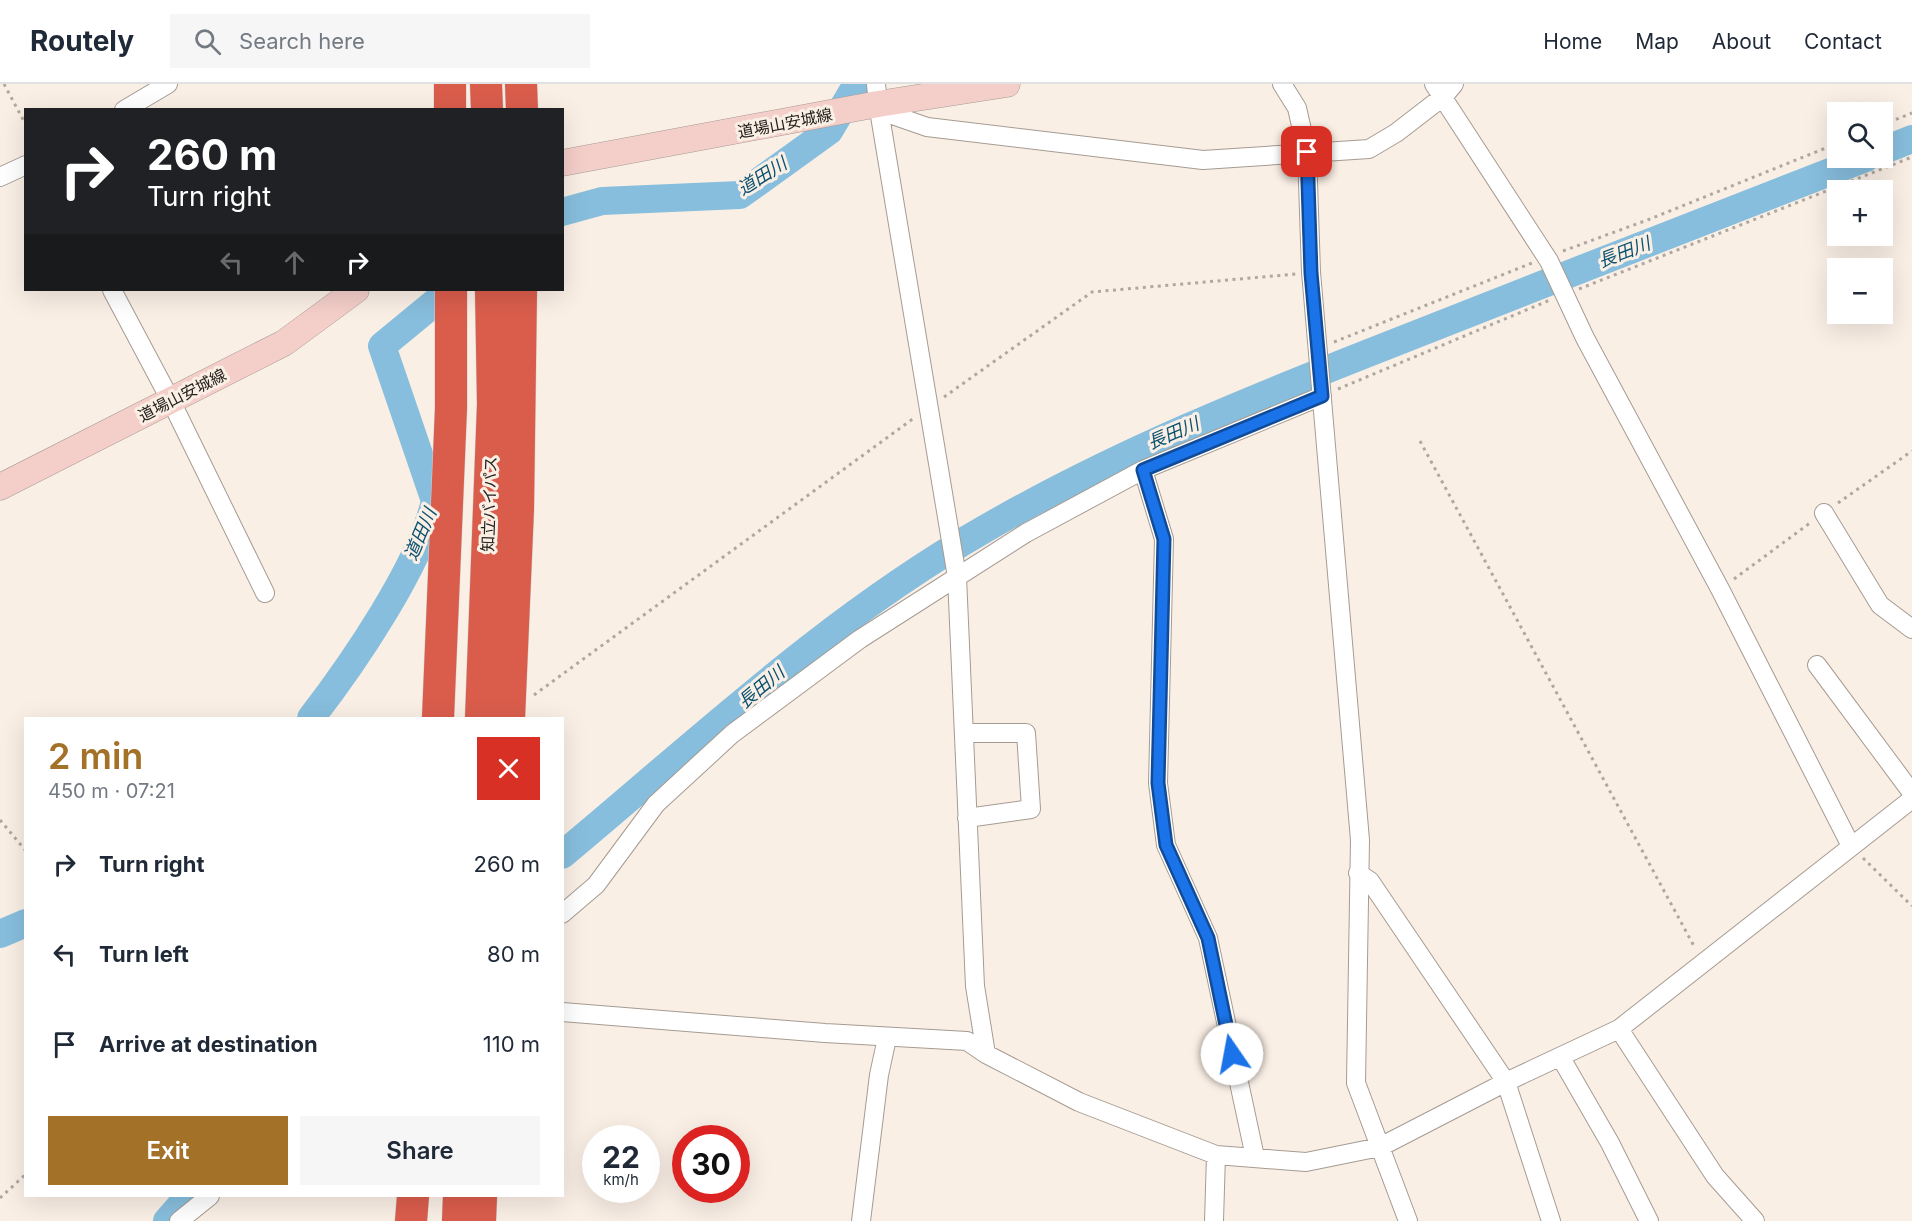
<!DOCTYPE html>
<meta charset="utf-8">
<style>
body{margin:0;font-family:Inter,"Noto Sans JP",sans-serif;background:#f6f6f7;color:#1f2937;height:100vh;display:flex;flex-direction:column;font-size:22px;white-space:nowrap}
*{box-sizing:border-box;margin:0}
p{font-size:20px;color:#747a83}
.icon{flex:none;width:33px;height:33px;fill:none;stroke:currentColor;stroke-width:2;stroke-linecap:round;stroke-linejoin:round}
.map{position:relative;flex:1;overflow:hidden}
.drawer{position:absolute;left:24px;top:633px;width:540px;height:480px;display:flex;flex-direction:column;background:#fff;border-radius:0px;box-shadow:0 6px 24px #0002}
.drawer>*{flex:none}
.top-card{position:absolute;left:24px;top:24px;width:540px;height:183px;border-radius:0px;box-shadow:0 6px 24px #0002;background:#202124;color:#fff;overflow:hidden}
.fabs{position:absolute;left:1827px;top:18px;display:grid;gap:12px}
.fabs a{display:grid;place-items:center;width:66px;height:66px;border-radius:0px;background:#fff;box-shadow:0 6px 24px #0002;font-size:30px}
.speed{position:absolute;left:582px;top:1041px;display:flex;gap:12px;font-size:30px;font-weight:700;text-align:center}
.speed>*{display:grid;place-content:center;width:78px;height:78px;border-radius:50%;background:#fff;box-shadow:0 6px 24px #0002;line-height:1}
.speed small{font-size:15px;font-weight:400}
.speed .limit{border:9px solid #d22;background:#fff;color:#111}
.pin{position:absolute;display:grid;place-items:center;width:51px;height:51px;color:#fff;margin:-26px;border-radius:12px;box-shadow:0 3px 9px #0006}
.me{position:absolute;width:66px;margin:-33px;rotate:348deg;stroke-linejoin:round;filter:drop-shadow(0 0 4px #0008)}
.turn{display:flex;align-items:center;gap:21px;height:126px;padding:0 24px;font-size:27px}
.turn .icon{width:78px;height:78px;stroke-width:2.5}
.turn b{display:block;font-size:42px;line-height:51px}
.lanes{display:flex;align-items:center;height:57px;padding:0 24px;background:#0003;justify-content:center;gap:30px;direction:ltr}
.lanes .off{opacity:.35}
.round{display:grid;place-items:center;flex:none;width:63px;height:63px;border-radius:0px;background:#f6f6f7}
.summary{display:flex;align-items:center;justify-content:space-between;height:102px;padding:0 24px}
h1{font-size:36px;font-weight:600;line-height:45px;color:#a47129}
.button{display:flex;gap:12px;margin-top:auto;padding:12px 24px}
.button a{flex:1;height:69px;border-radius:0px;background:#a47129;color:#fff;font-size:24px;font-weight:600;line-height:69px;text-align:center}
.button a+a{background:#f6f6f7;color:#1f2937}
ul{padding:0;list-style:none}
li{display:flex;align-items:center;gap:18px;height:90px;padding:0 24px}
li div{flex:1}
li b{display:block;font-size:22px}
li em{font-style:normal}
header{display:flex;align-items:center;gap:36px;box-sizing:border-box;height:84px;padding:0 30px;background:#fff;border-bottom:2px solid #e0e1e3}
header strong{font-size:28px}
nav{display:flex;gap:33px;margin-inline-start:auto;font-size:21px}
.search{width:420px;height:54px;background:#f6f6f7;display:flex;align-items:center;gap:15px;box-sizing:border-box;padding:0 21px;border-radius:0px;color:#747a83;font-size:22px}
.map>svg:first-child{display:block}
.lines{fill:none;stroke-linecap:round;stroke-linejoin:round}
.river{stroke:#87bedd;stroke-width:28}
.street-casing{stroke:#a69b92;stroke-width:20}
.secondary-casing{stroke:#a69b92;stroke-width:27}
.highway-casing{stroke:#d3d2d2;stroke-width:33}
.path{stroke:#b0a8a0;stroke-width:3;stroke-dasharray:3 4.5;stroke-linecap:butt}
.street{stroke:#fff;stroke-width:18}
.secondary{stroke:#f4cec9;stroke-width:26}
.highway{stroke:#da5d4c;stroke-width:32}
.route-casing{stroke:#114b97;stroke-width:15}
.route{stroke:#1a73e8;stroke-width:10}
.labels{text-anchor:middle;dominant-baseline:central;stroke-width:6;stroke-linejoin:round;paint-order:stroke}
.street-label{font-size:16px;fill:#24201c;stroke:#faefe5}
.water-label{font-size:18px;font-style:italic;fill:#0a5170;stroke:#faefe5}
</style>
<header>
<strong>Routely</strong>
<div class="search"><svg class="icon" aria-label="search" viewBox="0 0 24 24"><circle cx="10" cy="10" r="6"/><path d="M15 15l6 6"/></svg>Search here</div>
<nav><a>Home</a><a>Map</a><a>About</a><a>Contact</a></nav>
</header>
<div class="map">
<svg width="1912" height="1137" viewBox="0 0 1912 1137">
<rect width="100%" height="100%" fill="#faefe5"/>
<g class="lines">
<!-- river -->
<path class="river" d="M1882,67L1912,55
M562,128L602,117L740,111L829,47L857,0
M311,634C352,581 420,482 435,417L382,262L450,206
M562,771C699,657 828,535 983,446C1116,369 1256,313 1399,257C1554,195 1711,135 1866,74
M0,850L26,839
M167,1137L189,1112"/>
<defs>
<path id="street" d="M876,0L878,20L957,493L975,902L986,970
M1282,0L1297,24L1307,68L1311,188L1360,756L1356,999L1408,1137
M1434,0L1549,177L1585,254L1720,505L1851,762
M124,26L168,0
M881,27L927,43L1203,76L1369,65L1396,49L1444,12L1454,0
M0,93L26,81
M112,206L171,317L265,509
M1143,386L1164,455L1158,699L1166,761L1208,854L1255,1073
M1824,429L1880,521L1912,545
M1817,581L1912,709
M964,649H1026L1031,725L967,734
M1358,789L1370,797L1506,998L1551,1137
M562,830L596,801L656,720L732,650L860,555L1026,449L1143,386L1322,312
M562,928L825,949L967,957L986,970L1079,1018L1216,1071L1306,1078L1380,1063L1506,998L1619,945L1912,715
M1619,945L1715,1092L1755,1137
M1561,974L1610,1059L1649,1137
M179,1137L210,1112
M861,1137L879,991L887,954
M1214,1137L1216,1071"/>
<path id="secondary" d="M562,79L878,20L1007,0
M0,403L284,259L356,206"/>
<path id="highway" d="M450,0V26
M486,0L487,26
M521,0L522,26
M438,634L451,324V206
M481,634L493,320L491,206
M509,634L518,425L521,206
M411,1137L413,1112
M458,1137L459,1112
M480,1137L481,1112"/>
</defs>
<!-- street casing -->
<use href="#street" class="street-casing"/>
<!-- secondary casing -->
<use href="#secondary" class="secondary-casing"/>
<!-- highway casing -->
<use href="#highway" class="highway-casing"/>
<!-- path -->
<path class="path" d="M4,0L26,41
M1882,41L1912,29
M1563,167L1650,135L1838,59
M1579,205L1912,73
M1334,258L1532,179
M1338,305L1550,216
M944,313L1092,208L1296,190
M1420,357L1695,864
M1838,419L1912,367
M1734,495L1810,439
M534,611L914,334
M0,736L26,767
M1863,774L1912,822
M0,1114L26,1090"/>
<!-- street -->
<use href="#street" class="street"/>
<!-- secondary -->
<use href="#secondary" class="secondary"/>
<!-- highway -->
<use href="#highway" class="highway"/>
</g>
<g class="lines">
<defs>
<path id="route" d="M1232,970L1208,854L1166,761L1158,699L1164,455L1143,386L1322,312L1311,189L1307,68"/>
</defs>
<!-- route casing -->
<use href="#route" class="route-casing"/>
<!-- route -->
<use href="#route" class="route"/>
</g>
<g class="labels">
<!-- street labels -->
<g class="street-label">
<text transform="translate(785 39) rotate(-11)">道場山安城線</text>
<text transform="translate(182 311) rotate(-27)">道場山安城線</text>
<text transform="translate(489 420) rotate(-88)">知立バイパス</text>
</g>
<!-- water labels -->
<g class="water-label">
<text transform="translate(762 92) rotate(-32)">道田川</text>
<text transform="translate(1624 168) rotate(-21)">長田川</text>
<text transform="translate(1173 349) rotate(-23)">長田川</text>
<text transform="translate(420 450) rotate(-67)">道田川</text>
<text transform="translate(761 603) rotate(-40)">長田川</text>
</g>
</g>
</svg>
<div class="fabs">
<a><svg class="icon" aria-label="search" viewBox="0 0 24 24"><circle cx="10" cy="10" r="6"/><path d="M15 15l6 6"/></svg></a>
<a>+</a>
<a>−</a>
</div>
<div class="speed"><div>22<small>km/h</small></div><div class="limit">30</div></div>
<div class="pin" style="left:1307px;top:68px;background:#d93025"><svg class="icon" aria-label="arrive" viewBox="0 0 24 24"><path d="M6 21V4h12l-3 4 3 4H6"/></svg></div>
<svg class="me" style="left:1232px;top:970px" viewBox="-20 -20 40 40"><circle r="19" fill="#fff"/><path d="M0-13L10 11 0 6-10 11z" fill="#1a73e8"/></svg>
<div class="top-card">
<div class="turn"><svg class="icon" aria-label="right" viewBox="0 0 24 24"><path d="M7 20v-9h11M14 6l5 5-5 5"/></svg><div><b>260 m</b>Turn right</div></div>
<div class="lanes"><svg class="icon off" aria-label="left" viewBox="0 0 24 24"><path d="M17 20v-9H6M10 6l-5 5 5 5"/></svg><svg class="icon off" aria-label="ahead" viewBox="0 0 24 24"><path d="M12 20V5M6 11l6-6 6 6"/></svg><svg class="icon" aria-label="right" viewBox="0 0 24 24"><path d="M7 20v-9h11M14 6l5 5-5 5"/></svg></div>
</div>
<section class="drawer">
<div class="summary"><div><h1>2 min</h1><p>450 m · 07:21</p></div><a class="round" style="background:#d93025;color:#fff"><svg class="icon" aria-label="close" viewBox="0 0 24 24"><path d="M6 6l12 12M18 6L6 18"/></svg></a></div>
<ul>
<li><svg class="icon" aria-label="right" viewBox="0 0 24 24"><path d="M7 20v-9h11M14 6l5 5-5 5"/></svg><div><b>Turn right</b></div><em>260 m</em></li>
<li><svg class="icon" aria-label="left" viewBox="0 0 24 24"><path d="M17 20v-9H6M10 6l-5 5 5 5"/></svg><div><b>Turn left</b></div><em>80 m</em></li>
<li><svg class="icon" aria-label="arrive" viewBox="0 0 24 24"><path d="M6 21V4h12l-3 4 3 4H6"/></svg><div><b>Arrive at destination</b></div><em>110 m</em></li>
</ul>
<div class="button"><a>Exit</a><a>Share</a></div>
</section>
</div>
